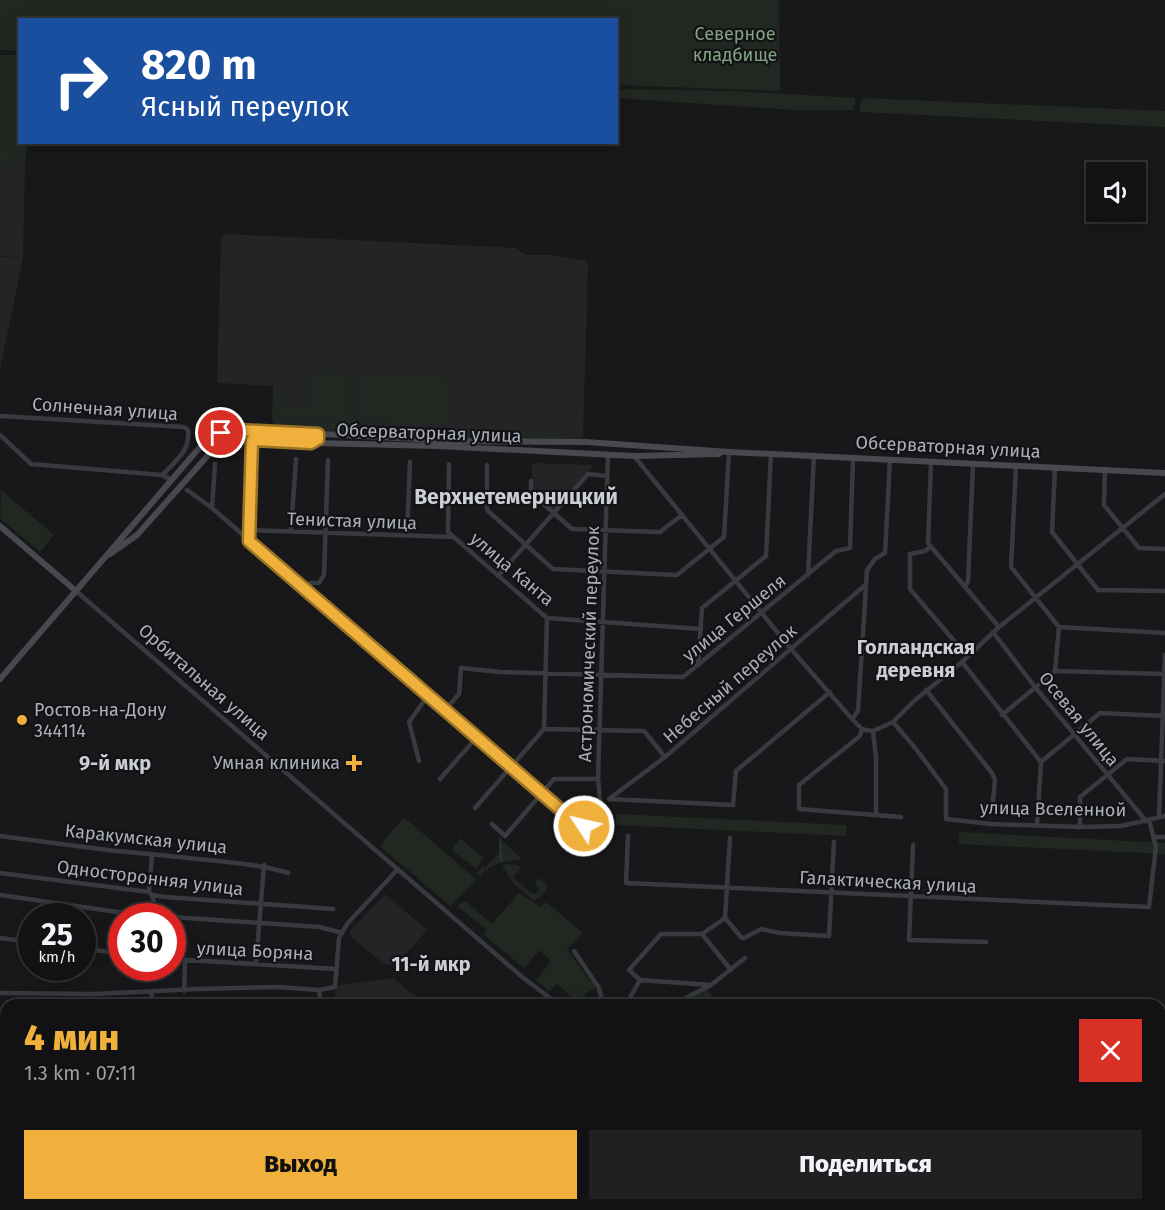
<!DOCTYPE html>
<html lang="ru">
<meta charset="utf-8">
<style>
body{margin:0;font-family:"Fira Sans",sans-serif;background:#1f2022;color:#f1f3f6;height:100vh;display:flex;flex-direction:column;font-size:22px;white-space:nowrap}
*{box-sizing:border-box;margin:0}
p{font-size:20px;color:#9c9ea0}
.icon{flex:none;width:33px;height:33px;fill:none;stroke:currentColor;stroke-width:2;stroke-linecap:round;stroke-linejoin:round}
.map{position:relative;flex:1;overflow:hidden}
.details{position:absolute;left:0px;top:999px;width:1166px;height:212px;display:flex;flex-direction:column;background:#121214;border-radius:18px 18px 0 0;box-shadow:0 3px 15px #0003,0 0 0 2px #313234}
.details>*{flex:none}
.guide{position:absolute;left:18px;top:18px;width:600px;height:126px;border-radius:0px;box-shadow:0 3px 15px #0003,0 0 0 2px #313234;background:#1a4fa0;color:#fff;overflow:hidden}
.tools{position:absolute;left:1086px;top:162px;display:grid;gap:12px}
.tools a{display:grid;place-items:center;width:60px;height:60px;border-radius:0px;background:#121214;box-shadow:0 3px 15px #0003,0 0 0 2px #313234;font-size:30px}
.speed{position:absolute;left:18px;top:903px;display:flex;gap:12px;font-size:30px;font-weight:700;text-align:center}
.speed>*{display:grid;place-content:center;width:78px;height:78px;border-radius:50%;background:#121214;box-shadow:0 3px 15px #0003,0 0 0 2px #313234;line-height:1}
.speed small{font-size:15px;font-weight:400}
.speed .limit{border:9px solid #d22;background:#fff;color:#111}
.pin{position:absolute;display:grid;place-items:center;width:51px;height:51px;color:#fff;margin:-26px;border:3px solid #fff;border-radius:50%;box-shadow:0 2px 6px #0007}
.me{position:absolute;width:66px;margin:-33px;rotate:305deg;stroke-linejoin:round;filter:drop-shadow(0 0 4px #0008)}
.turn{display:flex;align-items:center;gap:21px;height:126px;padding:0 24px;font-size:27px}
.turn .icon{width:78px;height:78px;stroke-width:2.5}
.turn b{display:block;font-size:42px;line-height:51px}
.round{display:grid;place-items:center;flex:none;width:63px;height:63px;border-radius:0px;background:#1f2022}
.headline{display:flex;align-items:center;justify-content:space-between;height:102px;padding:0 24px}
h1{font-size:36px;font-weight:800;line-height:45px;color:#efb13b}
.cta{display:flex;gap:12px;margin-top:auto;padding:12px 24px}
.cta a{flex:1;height:69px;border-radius:0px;background:#efb13b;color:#111;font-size:24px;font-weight:800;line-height:69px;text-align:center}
.cta a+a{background:#1f2022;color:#f1f3f6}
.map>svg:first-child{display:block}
.built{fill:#242427}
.green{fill:#202821}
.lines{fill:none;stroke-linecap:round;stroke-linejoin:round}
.stream{stroke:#2e373e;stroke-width:1.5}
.river{stroke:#2e373e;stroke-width:7}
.minor{stroke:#393a3f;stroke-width:4.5}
.secondary{stroke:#47494f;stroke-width:6}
.route-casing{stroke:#9b7326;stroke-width:15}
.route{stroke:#efb13b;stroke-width:10}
.poi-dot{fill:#efb13b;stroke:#131315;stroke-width:2}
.labels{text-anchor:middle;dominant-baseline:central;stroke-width:4.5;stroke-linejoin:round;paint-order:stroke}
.park-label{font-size:18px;fill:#82a484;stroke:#131315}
.street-label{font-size:18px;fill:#aaafb9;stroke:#131315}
.poi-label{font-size:18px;fill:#aaafb9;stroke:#131315;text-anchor:start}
.neighbourhood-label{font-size:20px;font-weight:bold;fill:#cbced5;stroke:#131315}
.quarter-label{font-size:21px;font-weight:bold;fill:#cbced5;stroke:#131315}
</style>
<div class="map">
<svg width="1165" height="1210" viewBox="0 0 1165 1210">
<rect width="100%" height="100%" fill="#18181a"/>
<!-- built -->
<path class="built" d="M0,164H25L23,257L0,370V257L22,258L0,256Z
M227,234L516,248L526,255H550L586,261L588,265L583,435L580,439L489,440L274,426L272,417L273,386L219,383L217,380L221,241V237Z
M532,463L562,464L594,465L553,512L532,493Z
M385,894L427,930L396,965L384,964L351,937L350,931Z
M393,978L426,1005H334L336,988L340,985Z
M6,1161V1204L95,1205L78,1210H0V1163Z
M874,1205H946L945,1208L951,1210H892Z"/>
<!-- green -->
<path class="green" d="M0,0H779L780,91L617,85L616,20H20L19,51L0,50Z
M0,55H19L20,142L27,143L25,164H0Z
M616,89L736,91L855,98L854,110H795L617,98Z
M862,98L1165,111V127L859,112Z
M311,370L350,373L349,421L272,417L275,392L283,391V408L309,409Z
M359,374L442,376L446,380V395L453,400L451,425L356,421Z
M272,419L348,423V428L345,432L279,426L274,424Z
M458,428L584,437V438L461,437L458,434Z
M1,490L54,535L40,552L0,518Z
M616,814L846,825V836L616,825Z
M404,817L477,880L450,906L405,867L406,865L404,867L380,846Z
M959,832L1165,843V854L959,844Z
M460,838L483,858L476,869L452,850Z
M500,839L522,859C506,860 487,865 479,877L477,873L483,866L485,868L499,853Z
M506,864L518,865L521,868L513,877L531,893L535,894L539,890L535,882L539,878L548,886C546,892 540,899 533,900L515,885L502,866Z
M519,893L541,907L546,902L583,933L567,949L590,981L595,984V989L587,992L581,999H574L557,984L549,991L536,980L551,961L539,950L524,968L484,935L487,930L457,906L465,901L492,924Z
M706,988L720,1005H672Z
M0,1101L6,1102V1161L0,1163Z
M1160,1190L1165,1191V1210H951L945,1208L946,1204L995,1205L992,1208L1016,1204H1160Z
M874,1204L892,1210H781L779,1206L770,1210H761L758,1205Z
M152,1205L578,1204V1205L568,1210H171Z"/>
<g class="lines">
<!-- stream -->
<path class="stream" d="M500,839L501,861"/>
<!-- river -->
<path class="river" d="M0,1087H6
M1160,1189L1165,1190
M986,1204L999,1207L1016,1204"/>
<!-- minor -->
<path class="minor" d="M0,416L184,427L188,430C191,450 175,462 162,475
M0,435L31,464L162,475L172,480
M634,456L791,649L852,719L862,729L866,730L873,731L893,722L914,701L962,662L999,627L1165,494
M931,462L928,543L999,627
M449,464L448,532L547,618L701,629
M487,465V510L553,569L677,575L724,537L729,452
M1016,466L1011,567L1059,627L1165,633
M1055,467L1052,532L1098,590L1165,591
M1105,469L1104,505L1139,548L1165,549
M531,481V493L572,529L660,532L682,515
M187,490L212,508L575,823L592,829C602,814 600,796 598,779L608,454
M212,508L215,464
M250,530L453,537
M291,530L296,459
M407,536L410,462
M249,541L252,440
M930,547L925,551L910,554V589L967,656
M808,575L814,455
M498,576L588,474L607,476
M965,587L968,581L973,464
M305,588L310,583H319L324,575L328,460
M76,591L521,976L559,1005
M993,632L1035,687L1146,821
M962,662L1041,762L1037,824
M698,665L702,608L766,556L771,453
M1055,671L1059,627
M926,690L992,773L995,780L992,810
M444,711L459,694L461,668L500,672L683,677L836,551L850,548L853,458
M1002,715L1055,671L1165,674
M852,719L858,711L867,570L875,559L885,553L890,459
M893,722L916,749L946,789V819L991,824L1080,827L1121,826L1165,816
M544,729L547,618
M862,729L860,736L799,785V809L901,817
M873,731L876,758V814
M419,761L409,722L427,697
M1041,762L1100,713L1165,716
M440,779L476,738
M609,799L665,757L864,586
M609,799L733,805L736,771L830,692
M475,808L544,729L644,731L665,757
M1159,817L1165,655
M492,824L505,836L554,779H598
M1080,827V797L1127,759L1165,761
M0,836L115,851C142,853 170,856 197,859C228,862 258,864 288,873
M628,836L626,883L1149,907L1156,847L1149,820
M1153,837H1165
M730,838L725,918L741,937L744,938L761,929L780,933L829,936L834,842
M913,845L909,940L986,942
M0,873L149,892L152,895L165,897L333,909
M149,892L152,856
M0,895L145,916L153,914L167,916
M152,895L154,903L153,914
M172,917L320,927L342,933
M702,934H661L629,970L640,980L711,985
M702,934L731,970
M702,934L725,918
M0,938L32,942
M82,949L122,953
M574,951L599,988L603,1005
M172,959L336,969
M256,964L264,865
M319,990L321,1005
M184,991L185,960
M0,993L95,994L197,989L277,987L319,990L335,987L339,938L347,924L398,869
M554,1001L596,1005
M150,1005L152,993
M626,1005L640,980
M672,1005L711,985L745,958
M0,1027L6,1028
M0,1069L6,1070
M1160,1183L1165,1184
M639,1210L646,1204"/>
<!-- secondary -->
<path class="secondary" d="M0,526L76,591
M110,554L137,535L211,452L219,445L231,441L437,446L634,456L719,454
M0,679L200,447L221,433L238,430L266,431L455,441L586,442L729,452L1165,473"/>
</g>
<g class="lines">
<defs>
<path id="route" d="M221,433L238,430L318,434V439L311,443L252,440L249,541L575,822L584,826"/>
</defs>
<!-- route casing -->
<use href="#route" class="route-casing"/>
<!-- route -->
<use href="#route" class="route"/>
</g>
<!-- markers -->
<g class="poi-dot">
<circle cx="22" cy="720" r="6"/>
<path d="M351 754h6v6h6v6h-6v6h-6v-6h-6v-6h6z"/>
</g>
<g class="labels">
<!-- park labels -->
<g class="park-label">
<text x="735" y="34">Северное<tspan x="735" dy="21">кладбище</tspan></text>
</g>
<!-- street labels -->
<g class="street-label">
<text transform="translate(105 409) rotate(4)">Солнечная улица</text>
<text transform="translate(429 433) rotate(2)">Обсерваторная улица</text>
<text transform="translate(948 447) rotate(3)">Обсерваторная улица</text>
<text transform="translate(352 521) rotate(2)">Тенистая улица</text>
<text transform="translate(512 569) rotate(40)">улица Канта</text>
<text transform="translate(734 618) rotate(-39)">улица Гершеля</text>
<text transform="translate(589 644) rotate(-88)">Астрономический переулок</text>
<text transform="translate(204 682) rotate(41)">Орбитальная улица</text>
<text transform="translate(730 684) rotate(-41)">Небесный переулок</text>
<text transform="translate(1079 719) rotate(51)">Осевая улица</text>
<text transform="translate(1053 809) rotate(1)">улица Вселенной</text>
<text transform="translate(146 839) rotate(6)">Каракумская улица</text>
<text transform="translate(150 878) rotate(7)">Односторонняя улица</text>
<text transform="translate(888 882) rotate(3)">Галактическая улица</text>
<text transform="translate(255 951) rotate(3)">улица Боряна</text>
</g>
<!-- poi labels -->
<g class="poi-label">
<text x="34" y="710">Ростов-на-Дону<tspan x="34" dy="21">344114</tspan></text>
<text x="340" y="763" text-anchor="end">Умная клиника</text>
</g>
<!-- neighbourhood labels -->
<g class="neighbourhood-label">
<text x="916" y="647">Голландская<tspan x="916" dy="23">деревня</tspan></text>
<text x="115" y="763">9-й мкр</text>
<text x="431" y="964">11-й мкр</text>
</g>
<!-- quarter labels -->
<g class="quarter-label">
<text x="516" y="497">Верхнетемерницкий</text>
</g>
</g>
</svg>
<div class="tools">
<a><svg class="icon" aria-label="sound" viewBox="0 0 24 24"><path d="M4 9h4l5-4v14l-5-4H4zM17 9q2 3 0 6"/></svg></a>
</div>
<div class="speed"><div>25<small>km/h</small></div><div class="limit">30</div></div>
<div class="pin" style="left:221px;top:433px;background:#d93025"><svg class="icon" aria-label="arrive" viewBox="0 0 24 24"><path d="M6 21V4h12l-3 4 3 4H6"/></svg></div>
<svg class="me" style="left:584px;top:826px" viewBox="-20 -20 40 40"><circle r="17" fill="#efb13b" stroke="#fff" stroke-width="3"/><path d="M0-11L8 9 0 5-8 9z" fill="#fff"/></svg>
<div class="guide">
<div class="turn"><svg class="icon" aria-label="right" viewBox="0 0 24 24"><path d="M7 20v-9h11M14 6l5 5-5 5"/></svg><div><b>820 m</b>Ясный переулок</div></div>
</div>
<section class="details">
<div class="headline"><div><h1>4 мин</h1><p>1.3 km · 07:11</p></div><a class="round" style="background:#d93025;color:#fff"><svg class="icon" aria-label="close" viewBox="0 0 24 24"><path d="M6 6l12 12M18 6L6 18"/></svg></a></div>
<div class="cta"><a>Выход</a><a>Поделиться</a></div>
</section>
</div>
